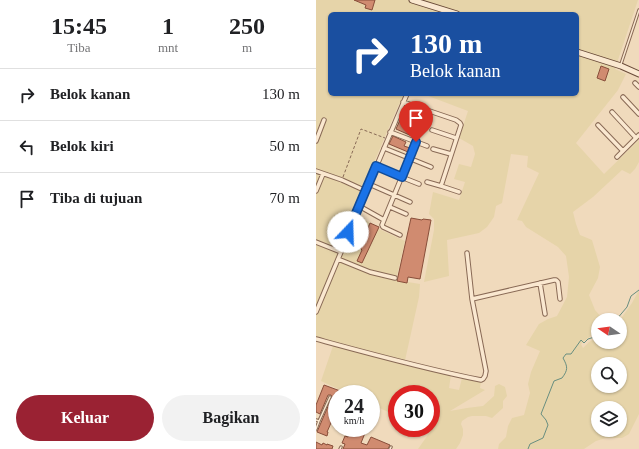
<!DOCTYPE html>
<html lang="id">
<style>
body{margin:0;font-family:Georgia,serif;background:#f2f2f2;color:#202124;height:100vh;display:flex;flex-direction:column;font-size:15px;white-space:nowrap}
*{box-sizing:border-box;margin:0}
p{font-size:13px;color:#757577}
.icon{flex:none;width:22px;height:22px;fill:none;stroke:currentColor;stroke-width:2;stroke-linecap:round;stroke-linejoin:round}
.map{position:relative;flex:1;overflow:hidden}
.sheet{display:flex;flex-direction:column;background:#fff;width:316px}
.sheet>*{flex:none}
.banner{position:absolute;left:12px;top:12px;width:251px;height:84px;border-radius:6px;box-shadow:0 1px 3px #0004;background:#1a4fa0;color:#fff;overflow:hidden}
.needle{width:26px;rotate:283deg}
.fabs{position:absolute;left:275px;top:313px;display:grid;gap:8px}
.fabs a{display:grid;place-items:center;width:36px;height:36px;border-radius:50%;background:#fff;box-shadow:0 1px 3px #0004;font-size:20px}
.speed{position:absolute;left:12px;top:385px;display:flex;gap:8px;font-size:20px;font-weight:700;text-align:center}
.speed>*{display:grid;place-content:center;width:52px;height:52px;border-radius:50%;background:#fff;box-shadow:0 1px 3px #0004;line-height:1}
.speed small{font-size:10px;font-weight:400}
.speed .limit{border:6px solid #d22;background:#fff;color:#111}
.pin{position:absolute;display:grid;place-items:center;width:34px;height:34px;color:#fff;margin:-41px -17px;border-radius:50% 50% 50% 0;rotate:-45deg;box-shadow:0 0 4px #0007}
.pin .icon{rotate:45deg}
.me{position:absolute;width:44px;margin:-22px;rotate:21deg;stroke-linejoin:round;filter:drop-shadow(0 0 3px #0008)}
.turn{display:flex;align-items:center;gap:14px;height:84px;padding:0 16px;font-size:18px}
.turn .icon{width:52px;height:52px;stroke-width:2.5}
.turn b{display:block;font-size:28px;line-height:34px}
.eta{display:flex;justify-content:space-evenly;align-items:center;height:68px;text-align:center}
.eta b{font-size:24px;font-weight:600;line-height:28px}
.action{display:flex;gap:8px;margin-top:auto;padding:8px 16px}
.action a{flex:1;height:46px;border-radius:24px;background:#9a2233;color:#fff;font-size:16px;font-weight:600;line-height:46px;text-align:center}
.action a+a{background:#f2f2f2;color:#202124}
ul{padding:0;list-style:none}
li{display:flex;align-items:center;gap:12px;height:52px;padding:0 16px;border-top:1px solid #e0e0e0}
li div{flex:1}
li b{display:block;font-size:15px}
li em{font-style:normal}
main{display:flex;flex:1;min-height:0}
.map>svg:first-child{display:block}
.farmland{fill:#e6d4a9;fill-rule:evenodd}
.lines{fill:none;stroke-linecap:round;stroke-linejoin:round}
.stream{stroke:#688e80;stroke-width:1}
.building{fill:#d08b70;stroke:#884e3a}
.lane-casing{stroke:#886955;stroke-width:3.5}
.street-casing{stroke:#886955;stroke-width:5.5}
.secondary-casing{stroke:#6a4b39;stroke-width:7}
.path{stroke:#886955;stroke-width:1;stroke-dasharray:3 2;stroke-linecap:butt}
.lane{stroke:#fae8d0;stroke-width:1.5}
.street{stroke:#fae8d0;stroke-width:3.5}
.secondary{stroke:#fae8d0;stroke-width:5}
.route-casing{stroke:#114b97;stroke-width:10}
.route{stroke:#1a73e8;stroke-width:7}
</style>
<main>
<section class="sheet">
<div class="eta">
<div><b>15:45</b><p>Tiba</p></div>
<div><b>1</b><p>mnt</p></div>
<div><b>250</b><p>m</p></div>
</div>
<ul>
<li><svg class="icon" aria-label="right" viewBox="0 0 24 24"><path d="M7 20v-9h11M14 6l5 5-5 5"/></svg><div><b>Belok kanan</b></div><em>130 m</em></li>
<li><svg class="icon" aria-label="left" viewBox="0 0 24 24"><path d="M17 20v-9H6M10 6l-5 5 5 5"/></svg><div><b>Belok kiri</b></div><em>50 m</em></li>
<li><svg class="icon" aria-label="arrive" viewBox="0 0 24 24"><path d="M6 21V4h12l-3 4 3 4H6"/></svg><div><b>Tiba di tujuan</b></div><em>70 m</em></li>
</ul>
<div class="action"><a>Keluar</a><a>Bagikan</a></div>
</section>
<div class="map">
<svg width="323" height="449" viewBox="0 0 323 449">
<rect width="100%" height="100%" fill="#f0dabc"/>
<!-- farmland -->
<path class="farmland" d="M0,0H322L299,69L310,74L302,90L260,143L288,174L323,140V162L319,169L314,174L306,170L277,197L257,212L260,224L264,235L276,240L284,267L282,278L273,295L279,310L288,320H282V330L265,344L267,348L273,342L282,337V342H304V320L316,303L323,290V414L313,434L306,438H290L280,441L268,449H182L183,444L190,437L192,426L196,418L208,415L214,393L212,384L215,372L224,351L210,345L223,324L232,319L241,316L251,297L253,277L250,256L242,247L210,227L206,221L201,220L223,173L211,167L212,156L195,154L186,203L180,206L178,217L171,227L163,233L131,240L133,276L108,282L118,230V219L113,214L117,192L143,200L149,182L138,179L143,164L155,167L159,154L157,146L143,138L152,111L107,94H261V14H14V94H90L82,106L37,212L63,229L89,241L80,280L104,284L103,297L88,365L135,375L133,388L143,390L146,378L165,382L164,388L169,390L134,411L151,408L167,406L178,396L179,386L183,384L189,387L191,396L187,401V408L176,418L170,416H156L152,417L146,421L145,424L147,429V435L144,443L140,449H102L114,432L106,428H115V394H81V416L55,404V394H33L5,381L17,346L0,340ZM282,364H304V386H282ZM282,408H304V430H282Z"/>
<g class="lines">
<!-- stream -->
<path class="stream" d="M300,320L311,307L315,296L323,290
M212,449L214,444L227,438L232,425L230,420L225,414L238,381L246,378C252,370 252,367 247,358L250,354H255L265,340L268,343L272,339L282,336"/>
</g>
<!-- building -->
<path class="building" d="M38,0H59L56,10L49,8L50,5Z
M285,66L293,69L289,81L281,78Z
M90,115L97,118L95,124L93,123L90,129L99,133L98,137L80,129L84,120L87,121Z
M77,136L90,142L88,146L94,148L92,152L73,144Z
M95,218L106,220L107,219L115,220L104,279L92,277L91,283L81,281Z
M54,223L63,227L46,263L41,261L46,250L44,248Z
M8,385L27,392L26,394H21V415L20,417L18,416L11,432H12L11,436L1,432L16,397L15,395H12L4,414L0,412V405Z
M36,428H51L45,443L51,445L55,437L74,445L72,449H27L29,444L26,443L29,436L32,437Z
M0,442L6,445L7,443L11,445V444L17,446L16,449H0Z"/>
<g class="lines">
<defs>
<path id="lane" d="M305,64L323,10
M0,420L3,421L0,429
M3,421L14,397
M24,449L25,447
M74,449L75,447"/>
<path id="street" d="M319,83L323,87
M307,97L323,114
M87,102L140,120L144,123L145,125L125,186L111,182
M296,112L320,138
M282,125L307,151
M116,130L140,138
M74,132L111,146
M0,141L8,120
M68,148L115,167
M117,149L135,154
M301,157L323,135
M60,167L103,184
M0,171L26,180L50,191
M53,184L94,202
M125,186L143,192
M0,191L7,174
M43,206L68,220L100,142
M74,207L90,214
M68,220L66,225L67,227L84,235
M0,242L25,252
M22,259L54,272L79,278
M224,283L229,314
M156,299L238,280H240L242,282L244,299
M0,312L25,252L39,215L53,184L91,94
M0,339C55,354 109,369 165,380L167,379L169,376L170,371L156,299L151,253"/>
<path id="secondary" d="M96,0L141,14
M261,52L305,66L323,74"/>
</defs>
<!-- lane casing -->
<use href="#lane" class="lane-casing"/>
<!-- street casing -->
<use href="#street" class="street-casing"/>
<!-- secondary casing -->
<use href="#secondary" class="secondary-casing"/>
<!-- path -->
<path class="path" d="M27,177L45,129L69,138"/>
<!-- lane -->
<use href="#lane" class="lane"/>
<!-- street -->
<use href="#street" class="street"/>
<!-- secondary -->
<use href="#secondary" class="secondary"/>
</g>
<g class="lines">
<defs>
<path id="route" d="M32,232L60,166L86,177L100,142"/>
</defs>
<!-- route casing -->
<use href="#route" class="route-casing"/>
<!-- route -->
<use href="#route" class="route"/>
</g>
</svg>
<div class="fabs">
<a><svg class="needle" viewBox="-14 -14 28 28"><path d="M0-13l5 13h-10z" fill="#e53935"/><path d="M0 13l5-13h-10z" fill="#757577"/></svg></a>
<a><svg class="icon" aria-label="search" viewBox="0 0 24 24"><circle cx="10" cy="10" r="6"/><path d="M15 15l6 6"/></svg></a>
<a><svg class="icon" aria-label="layers" viewBox="0 0 24 24"><path d="M12 4l9 5-9 5-9-5zM3 14l9 5 9-5"/></svg></a>
</div>
<div class="speed"><div>24<small>km/h</small></div><div class="limit">30</div></div>
<div class="pin" style="left:100px;top:142px;background:#d93025"><svg class="icon" aria-label="arrive" viewBox="0 0 24 24"><path d="M6 21V4h12l-3 4 3 4H6"/></svg></div>
<svg class="me" style="left:32px;top:232px" viewBox="-20 -20 40 40"><circle r="19" fill="#fff"/><path d="M0-13L10 11 0 6-10 11z" fill="#1a73e8"/></svg>
<div class="banner">
<div class="turn"><svg class="icon" aria-label="right" viewBox="0 0 24 24"><path d="M7 20v-9h11M14 6l5 5-5 5"/></svg><div><b>130 m</b>Belok kanan</div></div>
</div>
</div>
</main>
